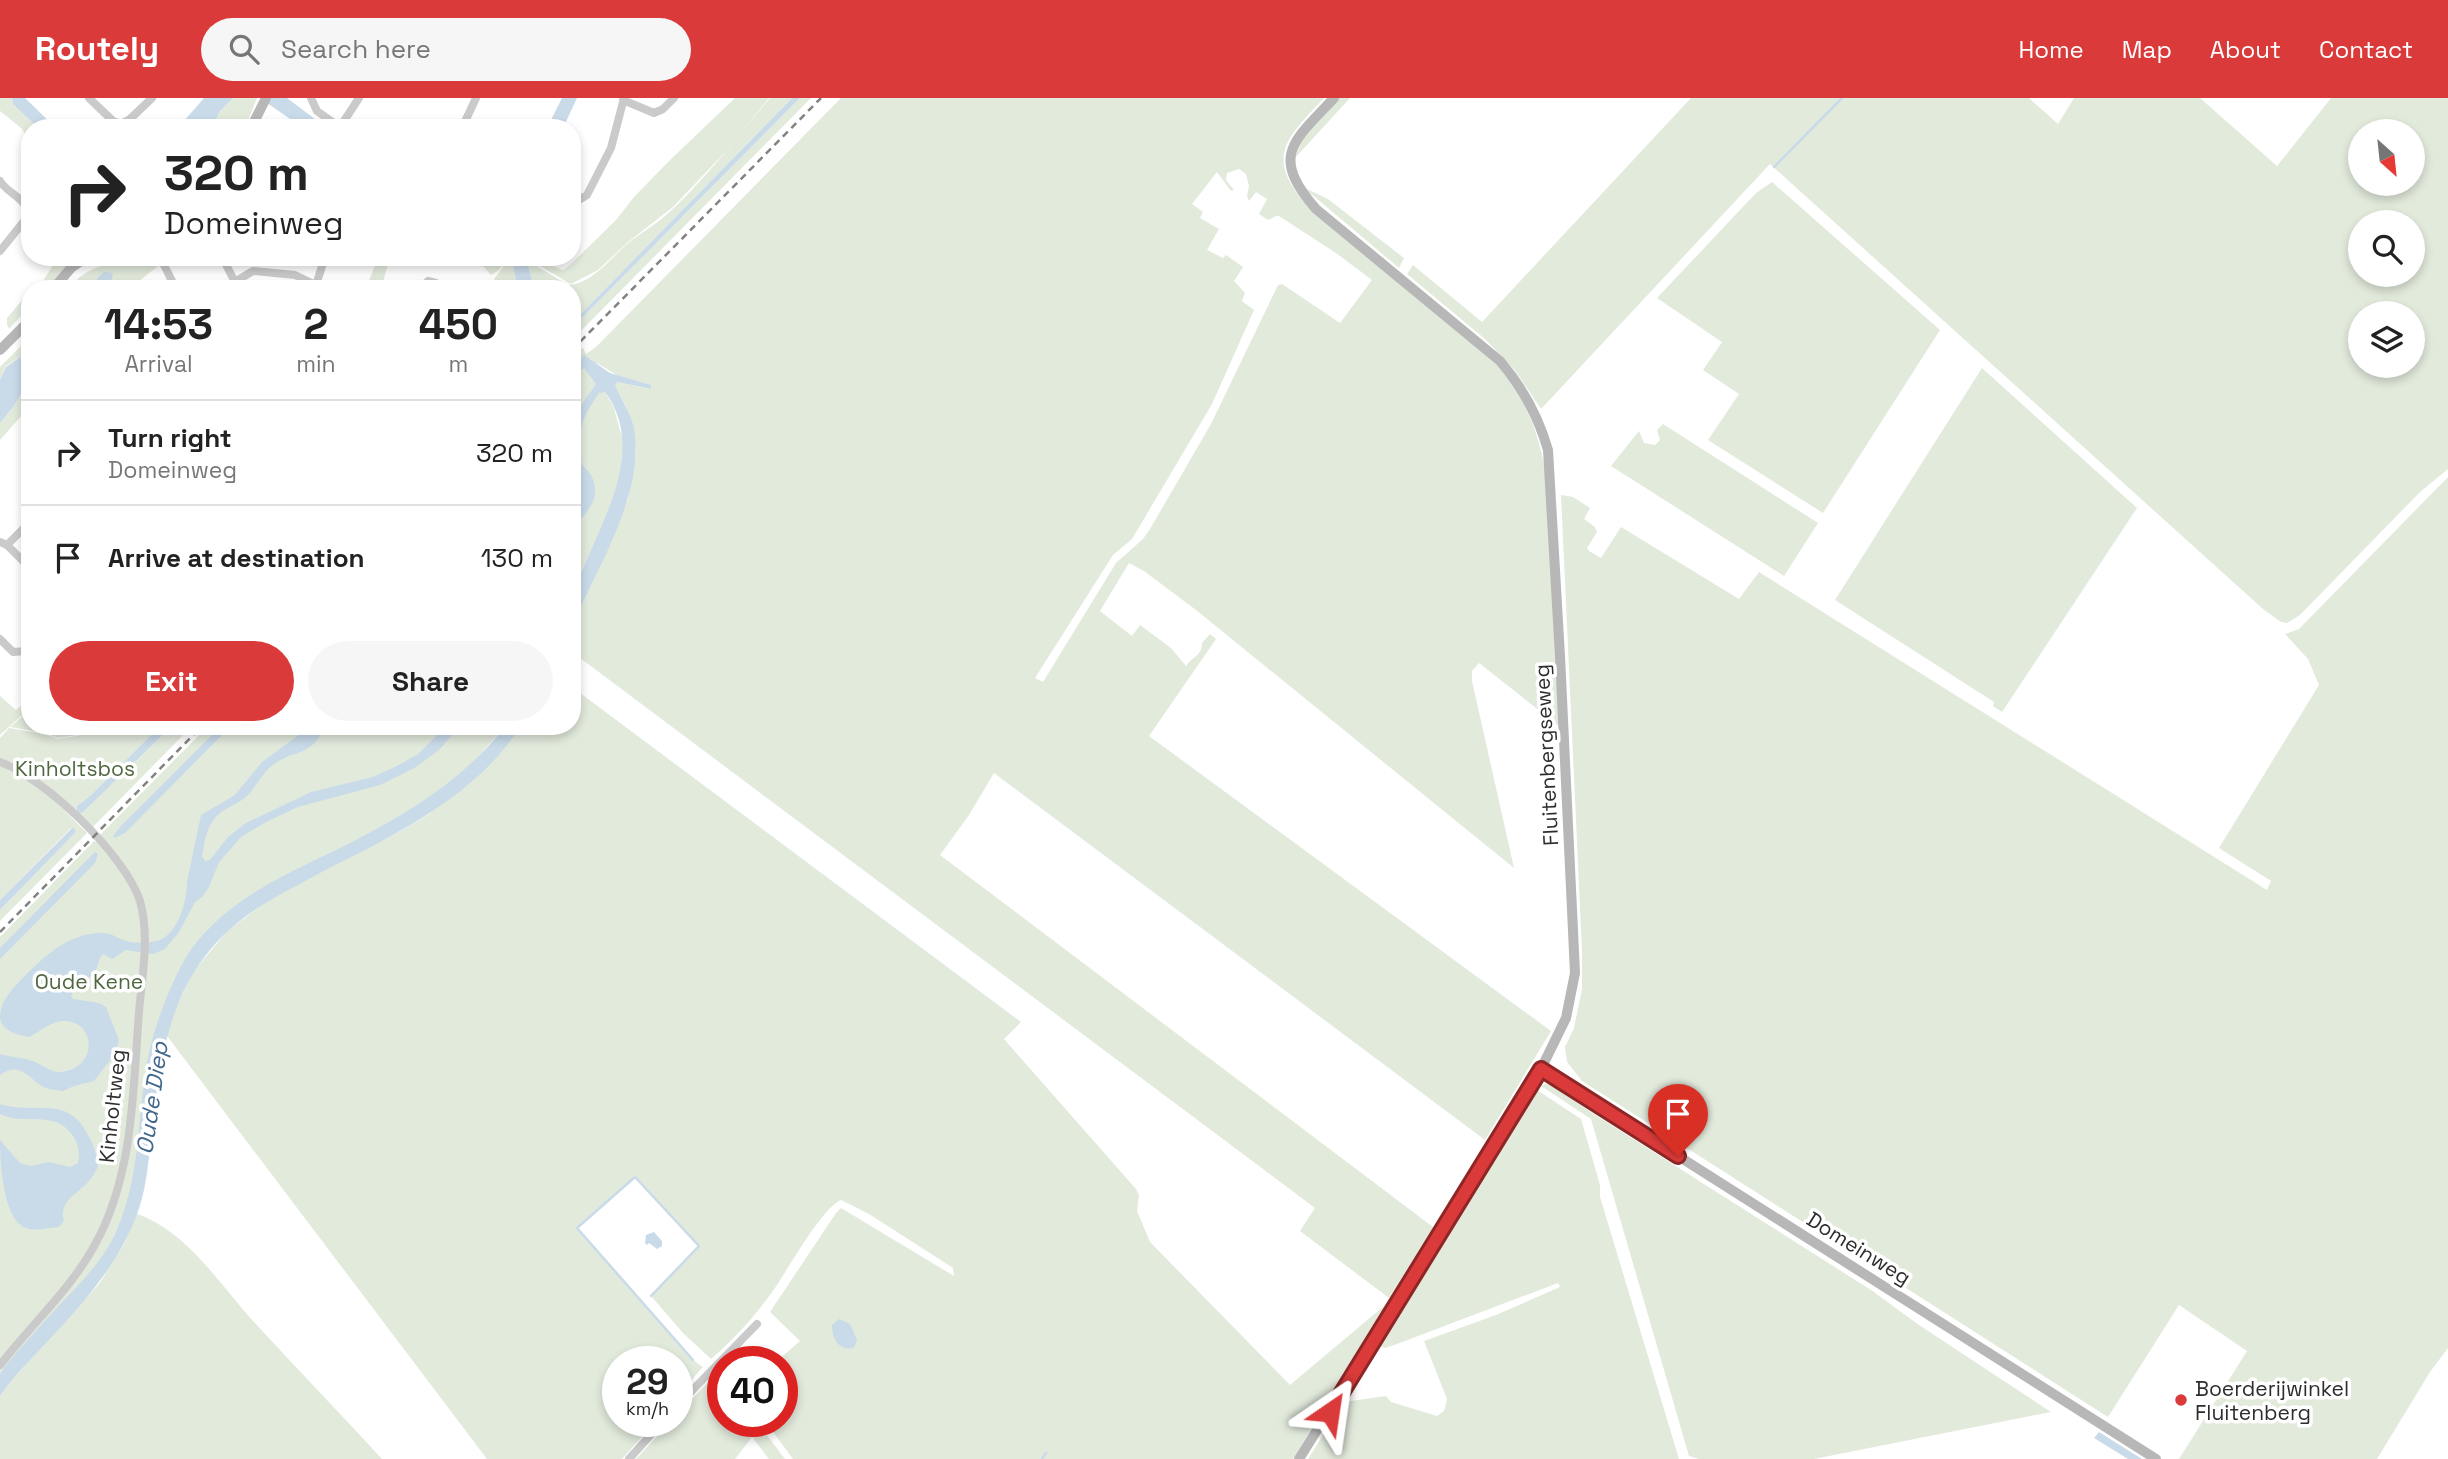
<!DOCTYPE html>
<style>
body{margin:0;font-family:"Space Grotesk",sans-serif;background:#f6f6f6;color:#222;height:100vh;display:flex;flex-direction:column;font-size:26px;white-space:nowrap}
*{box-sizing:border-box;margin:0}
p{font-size:23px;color:#767676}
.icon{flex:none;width:38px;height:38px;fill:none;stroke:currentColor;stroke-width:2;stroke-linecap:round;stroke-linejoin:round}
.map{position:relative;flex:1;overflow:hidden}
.drawer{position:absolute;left:21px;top:182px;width:560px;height:455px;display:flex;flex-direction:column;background:#fff;border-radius:28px;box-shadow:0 4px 10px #0003}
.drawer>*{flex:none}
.guide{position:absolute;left:21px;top:21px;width:560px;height:147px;border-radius:28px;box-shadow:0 4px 10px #0003;background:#fff;color:#222;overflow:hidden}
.needle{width:46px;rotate:153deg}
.controls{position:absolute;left:2348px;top:21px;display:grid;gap:14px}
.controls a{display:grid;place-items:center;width:77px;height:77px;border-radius:50%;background:#fff;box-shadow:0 4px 10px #0003;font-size:35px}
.speed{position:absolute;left:602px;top:1248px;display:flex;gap:14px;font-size:35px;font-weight:700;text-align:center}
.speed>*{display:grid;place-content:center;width:91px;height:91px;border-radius:50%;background:#fff;box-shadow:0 4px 10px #0003;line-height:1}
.speed small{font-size:18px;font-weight:400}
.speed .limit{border:10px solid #d22;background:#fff;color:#111}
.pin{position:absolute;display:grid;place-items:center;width:60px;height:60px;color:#fff;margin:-72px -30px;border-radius:50% 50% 50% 0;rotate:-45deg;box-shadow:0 0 7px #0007}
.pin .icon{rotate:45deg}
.me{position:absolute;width:77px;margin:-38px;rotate:32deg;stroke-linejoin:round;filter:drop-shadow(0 0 5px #0008)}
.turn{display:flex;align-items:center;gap:24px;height:147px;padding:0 28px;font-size:32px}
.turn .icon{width:91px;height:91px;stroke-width:2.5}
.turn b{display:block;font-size:49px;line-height:60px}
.eta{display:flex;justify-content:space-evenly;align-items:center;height:119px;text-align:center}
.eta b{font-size:42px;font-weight:700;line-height:49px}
.primary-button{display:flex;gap:14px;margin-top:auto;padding:14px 28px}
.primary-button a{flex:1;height:80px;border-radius:42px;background:#da3a3a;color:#fff;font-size:28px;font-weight:700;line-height:80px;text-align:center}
.primary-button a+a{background:#f6f6f6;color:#222}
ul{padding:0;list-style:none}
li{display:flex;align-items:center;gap:21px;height:105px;padding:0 28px;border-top:2px solid #e0e0e0}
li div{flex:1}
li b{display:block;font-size:26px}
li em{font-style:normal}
header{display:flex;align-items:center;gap:42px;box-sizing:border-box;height:98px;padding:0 35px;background:#da3a3a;color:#fff}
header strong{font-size:33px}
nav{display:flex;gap:38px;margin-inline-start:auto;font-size:24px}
.search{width:490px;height:63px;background:#f6f6f6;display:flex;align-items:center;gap:18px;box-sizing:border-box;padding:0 24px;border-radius:38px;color:#767676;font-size:26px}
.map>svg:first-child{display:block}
.green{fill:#e2eadc;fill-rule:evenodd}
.water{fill:#c9dae9}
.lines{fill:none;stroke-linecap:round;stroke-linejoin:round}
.stream{stroke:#c9dae9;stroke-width:2.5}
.street{stroke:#cacaca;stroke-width:8}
.secondary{stroke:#b7b7b7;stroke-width:10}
.rail{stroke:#828282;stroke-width:2.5;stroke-dasharray:7 5;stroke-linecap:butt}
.route-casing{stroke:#8e2626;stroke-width:18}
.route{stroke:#da3a3a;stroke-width:12}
.poi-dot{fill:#da3a3a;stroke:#fff;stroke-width:2.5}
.labels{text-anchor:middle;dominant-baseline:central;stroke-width:7;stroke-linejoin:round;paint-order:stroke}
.street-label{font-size:21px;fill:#2d2d2d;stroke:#fff}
.park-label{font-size:21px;fill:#4e663e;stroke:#fff}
.poi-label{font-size:21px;fill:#2d2d2d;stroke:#fff;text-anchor:start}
.water-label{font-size:23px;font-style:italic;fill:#41688a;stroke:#fff}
</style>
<header>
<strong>Routely</strong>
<div class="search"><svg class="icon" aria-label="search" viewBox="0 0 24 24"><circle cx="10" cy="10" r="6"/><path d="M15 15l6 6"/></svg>Search here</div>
<nav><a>Home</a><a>Map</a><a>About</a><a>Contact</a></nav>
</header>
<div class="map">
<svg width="2448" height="1361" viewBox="0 0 2448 1361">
<rect width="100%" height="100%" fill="#fff"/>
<!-- green -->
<path class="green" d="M0,0H12L13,6L38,30H30V43L21,30L0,13Z
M233,0H257L245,30H212L220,13Z
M735,0H769L729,50L673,109L628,144L598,172L571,186L533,164L530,159L563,172L571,166L616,122L634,99L669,63Z
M770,0H792L572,225V191H534L526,159H529L533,166L568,187C592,186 611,160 628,145C644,133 661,123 675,109C710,75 739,37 770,0Z
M800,0H811L572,242V230Z
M841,0H1324C1288,39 1264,58 1305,105L1494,264C1528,302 1540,337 1548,388L1559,628L1479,565L1472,573V583L1514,770L1196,512L1144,473L1129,465L1100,513L1132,538L1140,527L1171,550L1186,568C1193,558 1202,558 1202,545L1210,536L1216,541L1149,638L1551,933L1485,1042L994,675L969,717L940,757L1433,1129L1389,1200L1300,1133L1315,1110L572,554V528L620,420L628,401L633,372L636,354L626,308L614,287L617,284L650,291L651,287L620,279L597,265L605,294L614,310L620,333L633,362L572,514V259L583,250L586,256L596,249ZM1239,71L1246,76L1249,88L1247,98L1249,103L1256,94L1267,101L1259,116L1268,122L1276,118H1279L1336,155L1372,182L1340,225L1282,186L1278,187L1211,326L1150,431L1143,441L1116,465L1043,584L1035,580L1113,457L1132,441L1212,306L1254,212L1242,203L1245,195L1234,183L1243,169L1226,157L1223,160L1207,152L1219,131L1200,120L1203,114L1192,106L1217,74L1231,93L1234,92L1226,82L1227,75Z
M1338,0H1350L1295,60L1303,39Z
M1691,0H2029L2058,26L2074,0H2200L2277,68L2331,0H2448V371L2419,395L2300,517L2287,525L2281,524L2263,511L1770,66L1541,311L1514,271L1485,241L1407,176L1413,167L1482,224ZM2361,33H2413V86H2361ZM2361,124H2413V177H2361ZM2361,215H2413V268H2361Z
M1772,84L1940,232L1823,415L1708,342L1739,296L1703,272L1722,244L1657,200L1756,95Z
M1303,89L1328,101L1404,160L1399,170Z
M58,159H78L62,173L48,191H38Z
M140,159H152L157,169L135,186V191H110L113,185L98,179L92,191H69C86,166 113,166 140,159Z
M378,159H390L381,191H366Z
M475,159H503C504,168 499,173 491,177Z
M505,159H511L518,191H503L494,181L504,168Z
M30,193C30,210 20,219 9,231L7,227V220Z
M30,239V252L6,268L0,282V269Z
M1982,270L2137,410L2002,614L1993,608L1994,604L1835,502Z
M30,280V308L0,342V325L14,308Z
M1663,326L1818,425L1784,478L1611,368L1639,333L1644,345L1655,347L1660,342L1657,332Z
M2448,379V1250L2430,1274L2377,1361H2179L2247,1253L2179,1207L2108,1319L1582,983L1567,964L1565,949L1574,930L1582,891V853L1561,397L1573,399L1590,410L1584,421L1595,429L1597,434L1587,450L1589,453L1601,460L1621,429L1739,501L1759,474L2267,792L2271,783L2219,750L2319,587L2308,561L2285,536L2299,531Z
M572,589L1021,924L1004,941L1136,1091L1139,1097L1137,1113L1150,1144L1290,1287L1384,1208L1293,1361H793L765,1323H782V1264L777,1263L800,1243L770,1214L836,1115L841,1110L954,1178L953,1170L869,1116L841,1102C820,1111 786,1176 770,1197C753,1220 733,1242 711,1261L683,1235L651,1198L699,1148L635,1079L577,1130L693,1262L703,1269L677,1298V1264H618V1323H656L622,1361H487L167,938L175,912L193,874L227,833L273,799L399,734L429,716L521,628H572Z
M0,598L16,612L30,600V610L0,637Z
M30,612V628H103L88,635L58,640L46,635L10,629Z
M160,628L90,698L77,708L80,716L172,628H192L91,731C64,702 38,674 0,660V640L9,630L45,636L58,641L88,636L106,629Z
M208,628H505L456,684L259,802L202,855L165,928L122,1142L0,1290V839L94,743L98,745L102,741L99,738Z
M0,667L44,692L87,735L0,823V812L76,734L71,730L0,802Z
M1545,986L1551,987L1589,1013L1871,1192L1919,1227L2051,1314L1814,1361H1699L1689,1358L1591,1021L1541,988Z
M1537,992L1581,1021L1600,1087V1099L1679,1361H1308L1344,1304L1386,1298L1391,1304L1437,1318L1444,1313L1447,1301L1424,1243L1496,1217L1560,1189L1558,1185L1397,1246L1385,1250L1379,1248Z
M137,1116C187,1133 220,1187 254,1224C296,1270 340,1315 382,1361H0V1298L12,1282L99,1186L125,1144Z
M718,1274L723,1279V1323H756L785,1361H769L752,1339L735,1361H636L671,1323H677V1316Z"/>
<!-- water -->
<path class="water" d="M12,0H25L56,30H38L13,6Z
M204,0H233L220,13L212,30H178Z
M260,0H287L327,30H303Z
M562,0H577L563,30H547Z
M792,0H800L572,230V225Z
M511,159H526L534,191H518Z
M104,174L113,175L110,191H92L98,179Z
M30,252V280L14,308L0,325V282L6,269Z
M584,257L610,275L651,287V291L617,284L615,287C621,301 631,315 634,331C645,397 597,469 572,528C572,518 570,506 573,496C575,486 581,476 585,466C607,414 645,348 605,294L599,295C586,314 576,331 580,355C581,359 580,363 582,366C585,371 590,374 592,379C602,402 586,415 572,431V320L596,286L584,270L572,280V272Z
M160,628H172L85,712L80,716L77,714V708L90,698Z
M221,628H231L125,735L115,740L113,738L120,729Z
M311,628H325C311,660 297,650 274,666C263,674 258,686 249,696C242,703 235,706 226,711C207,722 206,738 202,758L205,763L210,762L228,739L246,725L311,694L373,679L399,667L418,656L447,628H460L439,652L416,669L380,687L298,709L266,724L241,739L219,764L209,789L202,799L195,804L179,834L165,851L153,856L126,852L112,861L103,856C98,861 99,866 96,872C89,883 76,886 71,898L73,901L99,905L106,909L119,942L115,956L94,983L74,988L63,993C56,992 47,992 40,987C26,977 19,964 0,977V956C12,960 26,959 37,965C46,969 52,975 62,974C101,968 94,921 63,923C52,923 39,934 29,939C18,937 2,933 0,920C0,904 9,895 19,884C42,860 69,833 105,835C114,836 122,843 130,844C138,845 155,845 162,841C179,832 187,802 187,784L201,717L235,697L262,664Z
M505,628H521C475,699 395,737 322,774C281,796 240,815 210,852C165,906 159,974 151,1041C148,1067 146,1094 136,1119C111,1184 57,1231 12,1282L0,1298V1276L5,1268C21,1250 37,1231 54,1213C77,1188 102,1165 116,1134C139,1081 137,1034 145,978C149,947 159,916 172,887C178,874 184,861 192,850C234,795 295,773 354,743C410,714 467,679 505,628Z
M73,729L76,734L0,812V802Z
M95,754L98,756L95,765L0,861V850Z
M0,1006C35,1017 68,996 88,1037C94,1048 97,1057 98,1069C95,1074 92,1080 88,1084C77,1096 58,1104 64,1123L59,1129C48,1129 37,1134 26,1130C3,1122 0,1064 0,1042L20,1065L31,1068L49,1064L70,1069L78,1065C80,1055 79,1047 73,1038C54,1010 25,1029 0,1016Z
M654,1134L662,1143V1148L657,1151L649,1145L647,1147L645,1145L646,1137Z
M839,1221L850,1226L857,1242L854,1250C839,1253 832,1241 832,1227Z
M2099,1334L2142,1361H2128L2094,1340Z"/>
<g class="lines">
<!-- stream -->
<path class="stream" d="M1774,69L1842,0
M305,635L309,628
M651,1198L699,1148L635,1079L577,1130L693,1262
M1042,1361L1046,1355"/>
<!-- street -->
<path class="street" d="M89,0L113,23L121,26L130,21L152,0
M311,0L317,13L341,30
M623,2L654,15L663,11L674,0
M340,29L359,0
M462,30L476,0
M0,83C8,96 20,96 28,112L25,122L0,153
M572,106L587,97L611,50L624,0
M160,159L176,191
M222,159L235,184
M315,190L325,159
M223,191L253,173L295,177L324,191
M421,191L428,183L436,185L441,191
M0,444L7,447L30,470
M7,447L30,424
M0,541L13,554L26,553L30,549
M0,664C45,680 125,757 140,803C150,838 142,878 139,914C133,989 134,1068 100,1137C75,1188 34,1223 0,1267
M677,1308L757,1226
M629,1361L663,1323"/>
<!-- secondary -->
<path class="secondary" d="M251,30L266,0
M53,191L71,170L87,159
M0,252L30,222
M1541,971L2156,1361
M1299,1361L1541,971L1566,920L1575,875L1560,558L1548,352C1538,317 1523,290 1500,263L1316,111C1269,57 1294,43 1334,0"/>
<!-- rail -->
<path class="rail" d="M572,252L821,0
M0,834L202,628"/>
</g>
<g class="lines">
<defs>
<path id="route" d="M1330,1314L1541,971L1678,1058"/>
</defs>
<!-- route casing -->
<use href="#route" class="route-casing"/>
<!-- route -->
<use href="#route" class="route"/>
</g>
<!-- markers -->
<circle class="poi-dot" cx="2181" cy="1302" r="7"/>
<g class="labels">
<!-- street labels -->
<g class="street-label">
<text transform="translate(1546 657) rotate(-93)">Fluitenbergseweg</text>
<text transform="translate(112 1008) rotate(-84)">Kinholtweg</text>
<text transform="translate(1859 1150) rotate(32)">Domeinweg</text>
</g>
<!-- park labels -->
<g class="park-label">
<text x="75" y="670">Kinholtsbos</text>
<text x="89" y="883">Oude Kene</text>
</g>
<!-- poi labels -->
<g class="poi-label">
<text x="2195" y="1290">Boerderijwinkel<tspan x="2195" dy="24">Fluitenberg</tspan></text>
</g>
<!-- water labels -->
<g class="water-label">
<text transform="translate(152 1000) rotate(-82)">Oude Diep</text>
</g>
</g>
</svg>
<div class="controls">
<a><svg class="needle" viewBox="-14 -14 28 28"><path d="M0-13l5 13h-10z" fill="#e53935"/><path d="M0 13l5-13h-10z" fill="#767676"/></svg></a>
<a><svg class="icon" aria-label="search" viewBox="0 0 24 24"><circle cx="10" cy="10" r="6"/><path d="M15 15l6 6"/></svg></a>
<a><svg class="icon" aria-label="layers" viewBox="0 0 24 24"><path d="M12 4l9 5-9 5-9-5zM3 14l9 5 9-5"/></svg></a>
</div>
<div class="speed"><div>29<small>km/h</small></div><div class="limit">40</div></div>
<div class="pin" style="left:1678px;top:1058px;background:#d93025"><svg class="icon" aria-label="arrive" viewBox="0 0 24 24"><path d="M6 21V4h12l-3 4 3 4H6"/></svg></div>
<svg class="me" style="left:1330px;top:1314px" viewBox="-20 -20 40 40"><path d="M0-17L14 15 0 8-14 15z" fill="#da3a3a" stroke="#fff" stroke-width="4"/></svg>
<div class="guide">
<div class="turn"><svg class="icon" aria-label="right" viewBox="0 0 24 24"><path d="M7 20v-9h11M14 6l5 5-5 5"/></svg><div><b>320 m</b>Domeinweg</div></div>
</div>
<section class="drawer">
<div class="eta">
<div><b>14:53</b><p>Arrival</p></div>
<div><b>2</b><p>min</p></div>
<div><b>450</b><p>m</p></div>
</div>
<ul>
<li><svg class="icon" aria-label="right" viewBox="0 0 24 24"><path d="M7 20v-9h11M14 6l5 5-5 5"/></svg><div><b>Turn right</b><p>Domeinweg</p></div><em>320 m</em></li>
<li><svg class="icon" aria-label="arrive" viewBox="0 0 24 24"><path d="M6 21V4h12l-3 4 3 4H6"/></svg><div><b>Arrive at destination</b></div><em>130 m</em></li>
</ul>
<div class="primary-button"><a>Exit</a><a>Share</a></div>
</section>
</div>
